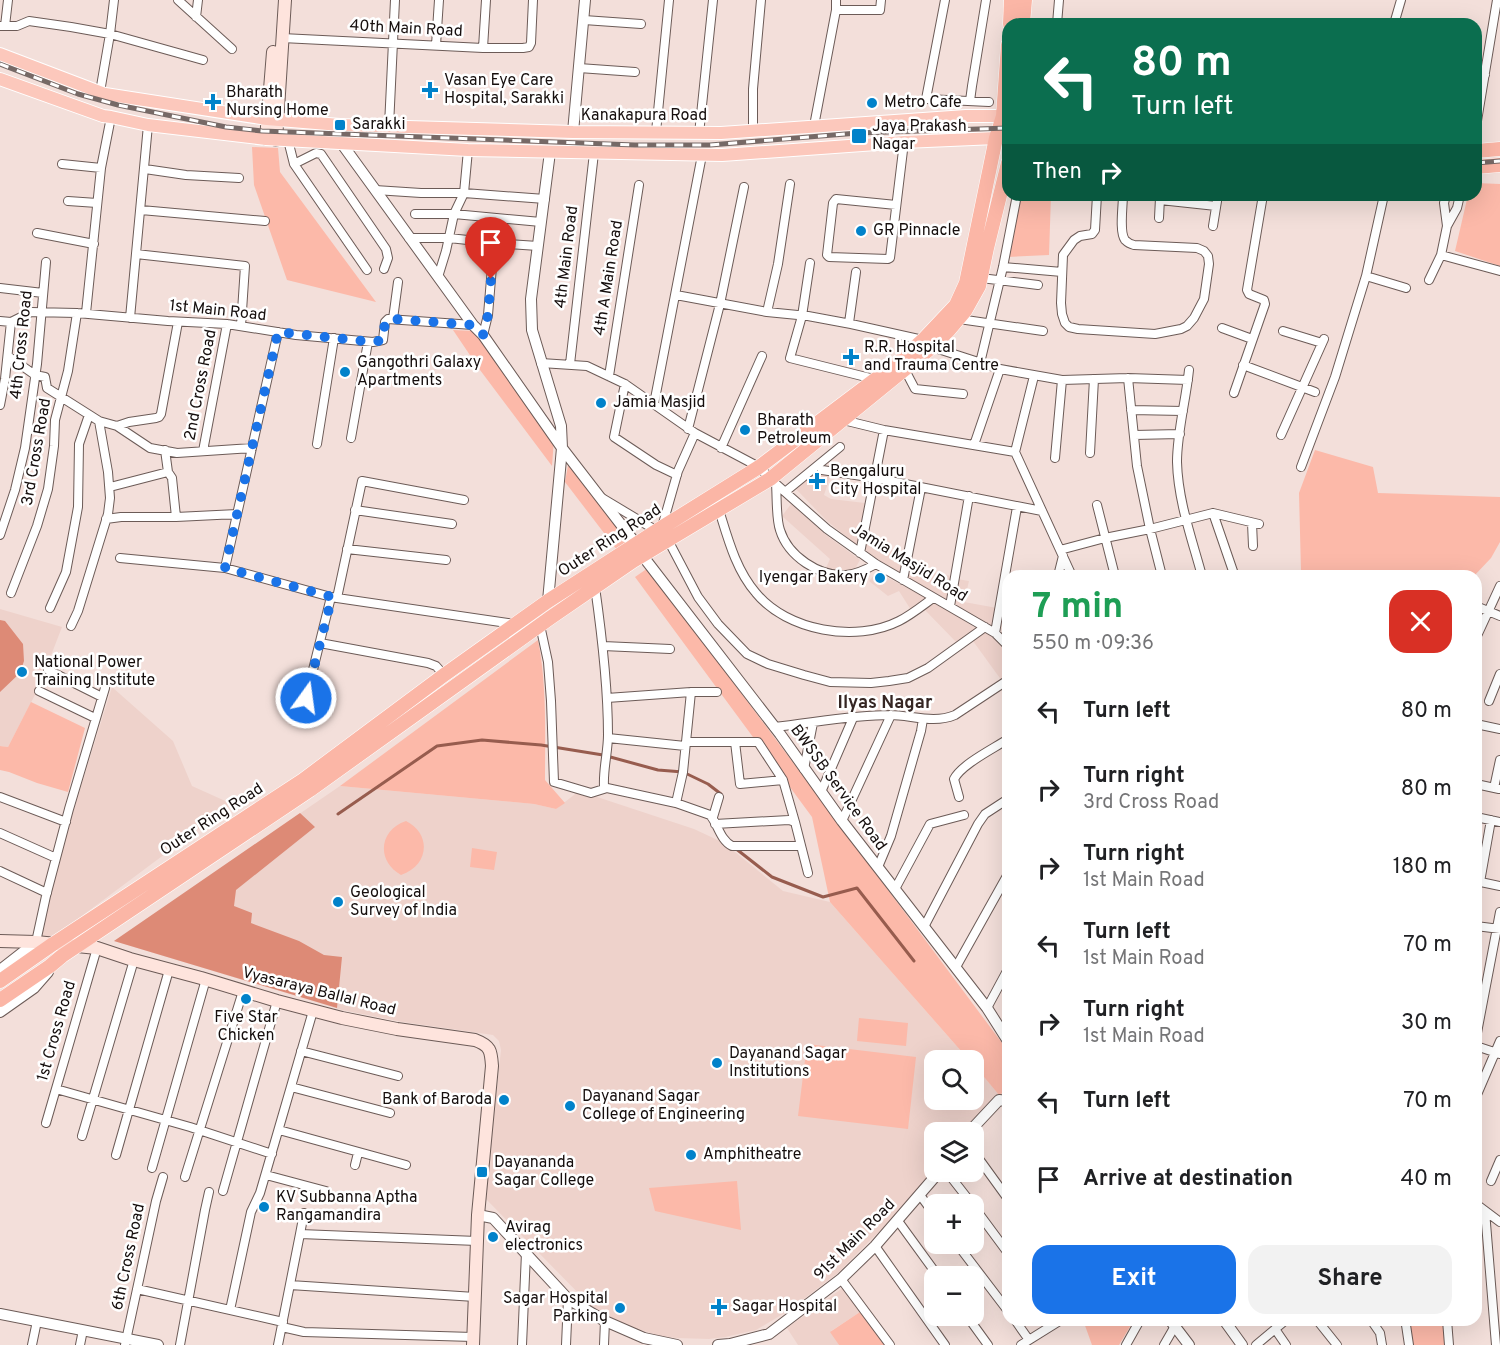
<!DOCTYPE html>
<meta charset="utf-8">
<style>
body{margin:0;font-family:Overpass,sans-serif;background:#f2f2f2;color:#202124;height:100vh;display:flex;flex-direction:column;font-size:22px;white-space:nowrap}
*{box-sizing:border-box;margin:0}
p{font-size:20px;color:#757577}
.icon{flex:none;width:33px;height:33px;fill:none;stroke:currentColor;stroke-width:2;stroke-linecap:round;stroke-linejoin:round}
.map{position:relative;flex:1;overflow:hidden}
.drawer{position:absolute;left:1002px;top:570px;width:480px;height:756px;display:flex;flex-direction:column;background:#fff;border-radius:18px;box-shadow:0 6px 24px #0002}
.drawer>*{flex:none}
.hud{position:absolute;left:1002px;top:18px;width:480px;height:183px;border-radius:18px;box-shadow:0 6px 24px #0002;background:#0b6e4f;color:#fff;overflow:hidden}
.tools{position:absolute;left:924px;top:1050px;display:grid;gap:12px}
.tools a{display:grid;place-items:center;width:60px;height:60px;border-radius:12px;background:#fff;box-shadow:0 6px 24px #0002;font-size:30px}
.pin{position:absolute;display:grid;place-items:center;width:51px;height:51px;color:#fff;margin:-62px -26px;border-radius:50% 50% 50% 0;rotate:-45deg;box-shadow:0 0 6px #0007}
.pin .icon{rotate:45deg}
.me{position:absolute;width:66px;margin:-33px;rotate:14deg;stroke-linejoin:round;filter:drop-shadow(0 0 4px #0008)}
.turn{display:flex;align-items:center;gap:21px;height:126px;padding:0 30px;font-size:27px}
.turn .icon{width:78px;height:78px;stroke-width:2.5}
.turn b{display:block;font-size:42px;line-height:51px}
.then{display:flex;align-items:center;height:57px;padding:0 30px;background:#0003;gap:12px;font-size:22px}
.round{display:grid;place-items:center;flex:none;width:63px;height:63px;border-radius:18px;background:#f2f2f2}
.summary{display:flex;align-items:center;justify-content:space-between;height:102px;padding:0 30px}
h1{font-size:36px;font-weight:700;line-height:45px;color:#1e9e55}
.action{display:flex;gap:12px;margin-top:auto;padding:12px 30px}
.action a{flex:1;height:69px;border-radius:18px;background:#1a73e8;color:#fff;font-size:24px;font-weight:700;line-height:69px;text-align:center}
.action a+a{background:#f2f2f2;color:#202124}
ul{padding:0;list-style:none}
li{display:flex;align-items:center;gap:18px;height:78px;padding:0 30px}
li div{flex:1}
li b{display:block;font-size:22px}
li em{font-style:normal}
.map>svg:first-child{display:block}
.built{fill:#eed2cb}
.green{fill:#fcb9a9}
.forest{fill:#dd8a76}
.lines{fill:none;stroke-linecap:round;stroke-linejoin:round}
.stream{stroke:#975c4e;stroke-width:3}
.minor-casing{stroke:#6c5b57;stroke-width:10}
.tertiary-casing{stroke:#6c5b57;stroke-width:12}
.secondary-casing{stroke:#6c5b57;stroke-width:14}
.primary-casing{stroke:#fff;stroke-width:14}
.trunk-casing{stroke:#fff;stroke-width:15}
.minor{stroke:#fff;stroke-width:8}
.tertiary{stroke:#fff;stroke-width:10}
.secondary{stroke:#fee4dd;stroke-width:12}
.primary{stroke:#fcc8bc;stroke-width:12}
.trunk{stroke:#fbb6a6;stroke-width:14}
.rail-casing{stroke:#766966;stroke-width:5}
.rail{stroke:#fff;stroke-width:3;stroke-dasharray:9;stroke-linecap:butt}
.route{stroke:#1a73e8;stroke-width:10;stroke-dasharray:0 18}
.poi-dot{fill:#0182ca;stroke:#fff;stroke-width:2}
.labels{text-anchor:middle;dominant-baseline:central;stroke-width:5;stroke-linejoin:round;paint-order:stroke}
.street-label{font-size:16px;fill:#150e0d;stroke:#fff}
.poi-label{font-size:16px;fill:#150e0d;stroke:#fff;text-anchor:start}
.neighbourhood-label{font-size:18px;font-weight:bold;fill:#352623;stroke:#fff}
</style>
<div class="map">
<svg width="1500" height="1345" viewBox="0 0 1500 1345">
<rect width="100%" height="100%" fill="#f3dfda"/>
<!-- built -->
<path class="built" d="M813,471L831,474L824,495L831,499L865,503L858,546L827,521L796,489Z
M791,504L826,535L860,560L853,572H836L826,568L830,559L782,516Z
M865,541L887,545L886,549L906,553L903,575L863,550Z
M908,567L951,576L946,599L907,578Z
M877,572L928,599L911,610L899,591L888,596L869,581Z
M957,579L969,581L964,602L997,608L993,628L951,605Z
M934,601L977,629L958,644L924,609Z
M0,609L62,627L38,689L8,747L0,746Z
M986,631L1008,649V677L1002,681L973,641Z
M112,687L173,741L192,786L232,804L51,939L34,937Z
M340,786L534,804L556,809L579,791L694,829L724,843L783,891L830,902L969,1060H934V1100H974V1065L999,1095L967,1132H934V1170L906,1204L839,1272L788,1311L756,1330L725,1337L709,1339L677,1338L661,1336L631,1327L617,1321L590,1305L485,1198L501,1050L499,1041L493,1035L403,1022L342,1010L114,941Z
M844,1287L860,1312L831,1331L839,1345H798L787,1328Z"/>
<!-- green -->
<path class="green" d="M252,147L278,148L280,172L376,302L287,280L254,185Z
M1476,183L1500,184V266L1455,251L1468,195H1476Z
M1021,195H1051L1049,255L1008,257Z
M453,330L473,331L554,439L552,466L480,370Z
M1315,450L1373,467L1378,493L1500,497V542L1491,558L1474,576H1264L1284,570L1301,571L1299,493Z
M569,460L629,541L617,550L565,482Z
M648,568L1008,1051V1090L999,1095L974,1065V1060H969L830,902L812,817L635,577Z
M538,640C547,685 545,734 545,780L565,803L556,809L534,804L340,786Z
M31,702L85,728L68,792L37,783L9,772L0,770V746L8,747Z
M406,821C432,834 429,866 401,875C376,861 379,830 406,821Z
M472,848L497,852L494,870L470,867Z
M859,1018L908,1023L906,1046L857,1041Z
M807,1044L916,1057L908,1129L798,1116Z
M737,1181L741,1230L655,1211L649,1188Z
M860,1312L885,1345H839L830,1332Z
M1083,1320H1134L1119,1345H1092Z
M1406,1320H1445L1447,1345H1412Z"/>
<!-- forest -->
<path class="forest" d="M0,620L5,621L23,644L24,661L20,673L0,692Z
M300,813L315,827L236,890L234,906L252,913L251,923L299,941L324,955L342,957L337,1008L114,941Z"/>
<g class="lines">
<!-- stream -->
<path class="stream" d="M338,814L437,746L482,740L541,745L603,755L658,770L683,772L708,784L721,794L720,796
M735,848L772,877L823,897L857,888L914,961"/>
<defs>
<path id="minor" d="M178,0L232,49
M945,0L926,99L989,102
M836,10V0
M196,17L198,0
M584,20L641,24
M1057,24L1059,0
M1394,24L1401,0
M0,26H17L29,21L71,27L110,34L203,60
M5,26L8,0
M282,38L483,48H523L529,47L531,43L533,0
M436,45L439,0
M483,48L486,0
M579,68L635,72
M1476,74L1485,75
M100,92L110,34L114,0
M970,101L972,86L986,0
M389,126L395,0
M814,126L836,10H880L881,0
M1476,127L1497,0
M753,131V89L761,0
M656,132L669,0
M699,134L713,0
M288,140L294,164L367,270
M62,164L101,168
M294,164L316,153L321,154L386,249L388,258L384,269
M145,169L186,175L239,178
M375,190L421,193H464L545,199
M1097,195L1095,230L1092,234L1080,236L1074,240L1063,255L1061,303L1062,314L1065,323L1069,327L1078,329L1155,334L1181,329L1187,326L1194,318L1204,299L1209,264L1208,256L1204,251L1197,248L1134,245C1130,244 1128,243 1125,240C1119,232 1123,206 1123,195
M1446,195L1444,203L1447,226L1457,208L1460,195
M1160,200L1216,206
M68,201L97,203
M896,205L836,199L833,203L827,255L829,257L888,259L890,258L904,142
M141,210L265,221
M415,214H454L541,222
M1159,218L1160,198
M1213,226L1218,195
M37,233L94,244
M409,238H449L477,241
M136,254L245,266L241,326
M1441,255L1500,271
M810,263L802,316L790,358L874,379
M1003,267L1062,272
M1366,276L1406,288
M438,277L446,251L454,214L464,193L468,150
M981,278L1038,285
M1429,280L1441,255L1447,226
M0,288L43,293
M676,295L767,312L808,316L851,324L923,340
M767,312L778,264L790,184
M86,313L101,168L111,117
M130,318L148,125
M393,319L398,282
M959,319L1043,331
M0,321L11,322L31,312L77,313L168,321L227,324L296,335L373,342L383,340L385,322L388,319L473,325
M849,323L856,272
M1222,328L1252,339
M1283,331L1322,343
M483,335L488,315L494,243L538,246
M932,347L1000,369L1062,380L1128,378L1188,380
M8,356L35,375L45,377L47,388L99,421L117,426L129,422L156,418L159,417L161,414L178,322
M541,363L587,366L625,384L695,433L759,467L776,484L827,529L876,564L995,633L1008,646
M980,363L1003,267L1017,195
M570,364L594,153
M1243,365L1315,392
M905,370L915,389L963,394
M1189,370C1186,400 1177,432 1177,462C1178,501 1192,539 1202,576
M609,376L639,185
M1034,376L1015,452L1072,576
M1128,378L1137,466L1150,529L1162,576
M625,384L614,437L656,465L677,475
M1234,393L1265,304L1264,300L1249,294L1247,290L1263,195
M654,404L702,155
M0,405L5,379L11,322
M1131,410L1183,411
M843,420L884,430L1015,452
M117,426L150,448L177,453L252,448
M688,429L720,304L744,187
M1134,435L1180,434
M1281,435L1324,339
M351,438L368,342
M317,444L334,338
M974,445L1000,369
M721,448L762,356
M165,450L168,472
M203,451L227,324
M1090,453L1094,379
M1055,458L1062,380
M1301,467L1335,377L1366,276L1384,195
M822,470L875,478L1042,511
M776,484C777,497 776,519 780,530C788,556 819,577 846,575C857,574 867,569 876,564
M110,487L168,472L172,478L176,517
M785,492L840,447
M602,498L657,531
M1097,505L1115,576
M355,510L452,524
M719,510C728,539 736,570 756,593C787,631 856,643 899,621C911,615 922,606 933,598
M1213,513L1234,574
M106,519L121,517H176L237,514
M1252,523L1253,546
M662,527L678,471L695,433
M0,535L15,490L25,448L37,364L46,262
M668,540L698,597L718,624L747,654L768,664L804,675L830,682L871,683L889,681L908,678L928,668L985,627
M347,549L446,560
M1060,550L1105,538L1150,529L1213,513L1259,524
M860,553L884,430
M120,558L225,568L331,597
M225,568L278,332
M1058,576L1063,556
M903,580L921,488
M595,587C602,636 608,685 608,735C608,752 603,769 604,786L607,788L676,803L710,815C718,824 720,840 732,846H801
M11,593L37,526L48,489L54,446L55,420L68,371L77,313
M337,598L514,624
M950,606L969,496
M1476,606L1500,616
M50,608L66,572L78,507L79,444L89,415
M540,625L548,662L551,701L554,782L591,793L607,788
M71,626L78,611L108,514L110,498L108,472L99,421
M995,633L1017,507
M1476,638L1500,586
M320,643L428,663L436,666L444,675
M603,646L670,649
M48,670L102,697
M39,691L95,718
M306,698L331,597L337,598L362,481L464,500
M607,698L691,692H717
M1489,701L1500,674
M1476,724L1500,729
M774,727C812,723 852,715 890,715C911,715 934,724 955,715L1008,680
M608,738L685,746
M686,742H758L783,780L795,822
M735,742L740,784L783,780
M804,769L813,723
M1476,784L1499,789
M1494,788L1500,760
M821,792L853,718
M0,797L66,822
M959,797L954,779C962,764 993,749 1008,739
M676,803L683,772L691,692
M713,817L719,797
M1476,817L1500,822
M842,821L891,715
M715,824L789,820L795,822L808,873
M0,833L56,858
M878,867L891,836L921,731L923,719
M0,871L47,893
M1476,881L1500,886
M1480,882L1491,820
M895,889L930,824L964,815
M1476,926L1500,929
M924,927L978,824L985,814L1008,799
M36,942L46,896L69,809L105,688
M956,967L1008,874
M987,1008L1008,969
M1476,1038L1500,912
M1476,1046L1500,1054
M301,1051L398,1076
M291,1087L390,1113
M56,1089L190,1127L272,1154
M1476,1097L1500,1041
M46,1123L97,948
M279,1130L406,1165
M82,1136L134,960
M974,1152L1008,1199
M116,1155L169,970
M355,1165L358,1153
M152,1168L206,979
M947,1172L972,1204
M266,1175L326,1191
M185,1177L243,991
M1491,1181L1500,1160
M223,1191L277,1001
M920,1195L934,1214
M1476,1204L1500,1222
M974,1207L1008,1253
M1485,1211L1496,1345
M898,1221L938,1276
M300,1234L304,1213
M957,1244L1008,1311
M875,1246L945,1345
M841,1279L890,1345
M290,1285L475,1297
M137,1289L283,1322
M230,1310L251,1212L260,1193L313,1011
M967,1316L988,1345
M1015,1320L1029,1340
M1317,1320L1337,1345
M1371,1320L1380,1333L1382,1345
M1403,1320L1406,1325L1409,1345
M1447,1320L1449,1345
M282,1327L304,1332L473,1337
M1275,1329L1286,1345
M32,1345L37,1321
M80,1345L83,1330
M125,1345L156,1201L163,1177
M180,1345L205,1210L209,1192
M278,1345L300,1234L477,1241
M522,1345L526,1253
M566,1345L568,1299
M604,1345L605,1321
M1021,1345L1061,1320
M1126,1345L1140,1320
M1164,1345L1175,1326
M1256,1345L1286,1320"/>
<path id="tertiary" d="M573,132L585,0
M342,144L473,325L483,335L562,448L636,544
M642,555L780,734L842,821L987,1008L1008,1041
M548,601L562,448L561,426L532,330L531,299L550,152
M0,970L36,942
M0,1012L34,988L48,972
M969,1132L999,1100L1008,1101
M478,1215L493,1218L568,1299L605,1321L644,1338L677,1345
M0,1314L158,1345
M1170,1320L1189,1345
M1224,1320L1242,1345
M718,1345L730,1344L769,1334L841,1279L875,1246L939,1172"/>
<path id="secondary" d="M266,139L273,52
M276,140L285,0
M0,941L36,942L97,948L130,959L201,978L277,1001L342,1018L397,1029L475,1040C491,1046 491,1051 492,1066L478,1215L473,1345"/>
<path id="primary" d="M0,54L105,94L267,119L340,125L573,132L721,133L966,116H1003
M0,79L103,116L111,117L148,125L266,139L468,150L722,155L904,142L996,138"/>
<path id="trunk" d="M1010,24L1011,0
M1023,24L1025,0
M1476,151L1500,149
M1476,167L1500,165
M0,981L53,944L303,780L444,675L548,601L661,528L759,467L901,360L923,340L956,305L966,283L996,138L1003,116L1008,45
M0,1000L50,966L62,956L310,790L550,618L633,561L770,479L932,347L949,330L965,311L979,286L987,248L1008,163"/>
</defs>
<!-- minor casing -->
<use href="#minor" class="minor-casing"/>
<!-- tertiary casing -->
<use href="#tertiary" class="tertiary-casing"/>
<!-- secondary casing -->
<use href="#secondary" class="secondary-casing"/>
<!-- primary casing -->
<use href="#primary" class="primary-casing"/>
<!-- trunk casing -->
<use href="#trunk" class="trunk-casing"/>
<!-- minor -->
<use href="#minor" class="minor"/>
<!-- tertiary -->
<use href="#tertiary" class="tertiary"/>
<!-- secondary -->
<use href="#secondary" class="secondary"/>
<!-- primary -->
<use href="#primary" class="primary"/>
<!-- trunk -->
<use href="#trunk" class="trunk"/>
<defs>
<path id="rail" d="M0,64L78,94L118,105L226,127L262,131L635,145H710L858,133L1008,128
M1476,163L1500,161"/>
</defs>
<!-- rail casing -->
<use href="#rail" class="rail-casing"/>
<!-- rail -->
<use href="#rail" class="rail"/>
</g>
<g class="lines">
<!-- route -->
<path class="route" d="M306,698L332,597L225,568L278,332L373,342L383,340L385,322L393,319L472,325L483,335L488,315L491,279"/>
</g>
<!-- markers -->
<g class="poi-dot">
<path d="M427 81h6v6h6v6h-6v6h-6v-6h-6v-6h6z"/>
<path d="M210 93h6v6h6v6h-6v6h-6v-6h-6v-6h6z"/>
<circle cx="872" cy="103" r="6"/>
<rect x="334" y="119" width="12" height="12" rx="3"/>
<rect x="851" y="128" width="16" height="16" rx="3"/>
<circle cx="861" cy="231" r="6"/>
<path d="M848 348h6v6h6v6h-6v6h-6v-6h-6v-6h6z"/>
<circle cx="345" cy="372" r="6"/>
<circle cx="601" cy="403" r="6"/>
<circle cx="745" cy="430" r="6"/>
<path d="M814 472h6v6h6v6h-6v6h-6v-6h-6v-6h6z"/>
<circle cx="880" cy="578" r="6"/>
<circle cx="22" cy="672" r="6"/>
<circle cx="338" cy="902" r="6"/>
<circle cx="246" cy="999" r="6"/>
<circle cx="717" cy="1063" r="6"/>
<circle cx="504" cy="1100" r="6"/>
<circle cx="570" cy="1106" r="6"/>
<circle cx="691" cy="1155" r="6"/>
<rect x="476" y="1166" width="12" height="12" rx="3"/>
<circle cx="264" cy="1207" r="6"/>
<circle cx="493" cy="1237" r="6"/>
<path d="M716 1298h6v6h6v6h-6v6h-6v-6h-6v-6h6z"/>
<circle cx="620" cy="1308" r="6"/>
</g>
<g class="labels">
<!-- street labels -->
<g class="street-label">
<text transform="translate(406 29) rotate(3)">40th Main Road</text>
<text x="644" y="116">Kanakapura Road</text>
<text transform="translate(567 257) rotate(-83)">4th Main Road</text>
<text transform="translate(609 278) rotate(-81)">4th A Main Road</text>
<text transform="translate(218 311) rotate(6)">1st Main Road</text>
<text transform="translate(22 345) rotate(-84)">4th Cross Road</text>
<text transform="translate(201 385) rotate(-79)">2nd Cross Road</text>
<text transform="translate(37 452) rotate(-80)">3rd Cross Road</text>
<text transform="translate(610 541) rotate(-33)">Outer Ring Road</text>
<text transform="translate(909 563) rotate(32)">Jamia Masjid Road</text>
<text transform="translate(838 788) rotate(54)">BWSSB Service Road</text>
<text transform="translate(212 820) rotate(-33)">Outer Ring Road</text>
<text transform="translate(319 992) rotate(14)">Vyasaraya Ballal Road</text>
<text transform="translate(57 1031) rotate(-74)">1st Cross Road</text>
<text transform="translate(855 1240) rotate(-45)">91st Main Road</text>
<text transform="translate(129 1257) rotate(-78)">6th Cross Road</text>
</g>
<!-- poi labels -->
<g class="poi-label">
<text x="444" y="81">Vasan Eye Care<tspan x="444" dy="18">Hospital, Sarakki</tspan></text>
<text x="226" y="93">Bharath<tspan x="226" dy="18">Nursing Home</tspan></text>
<text x="884" y="103">Metro Cafe</text>
<text x="352" y="125">Sarakki</text>
<text x="872" y="127">Jaya Prakash<tspan x="872" dy="18">Nagar</tspan></text>
<text x="873" y="231">GR Pinnacle</text>
<text x="864" y="348">R.R. Hospital<tspan x="864" dy="18">and Trauma Centre</tspan></text>
<text x="357" y="363">Gangothri Galaxy<tspan x="357" dy="18">Apartments</tspan></text>
<text x="613" y="403">Jamia Masjid</text>
<text x="757" y="421">Bharath<tspan x="757" dy="18">Petroleum</tspan></text>
<text x="830" y="472">Bengaluru<tspan x="830" dy="18">City Hospital</tspan></text>
<text x="868" y="578" text-anchor="end">Iyengar Bakery</text>
<text x="34" y="663">National Power<tspan x="34" dy="18">Training Institute</tspan></text>
<text x="350" y="893">Geological<tspan x="350" dy="18">Survey of India</tspan></text>
<text x="246" y="1018" text-anchor="middle">Five Star<tspan x="246" dy="18">Chicken</tspan></text>
<text x="729" y="1054">Dayanand Sagar<tspan x="729" dy="18">Institutions</tspan></text>
<text x="582" y="1097">Dayanand Sagar<tspan x="582" dy="18">College of Engineering</tspan></text>
<text x="492" y="1100" text-anchor="end">Bank of Baroda</text>
<text x="703" y="1155">Amphitheatre</text>
<text x="494" y="1163">Dayananda<tspan x="494" dy="18">Sagar College</tspan></text>
<text x="276" y="1198">KV Subbanna Aptha<tspan x="276" dy="18">Rangamandira</tspan></text>
<text x="505" y="1228">Avirag<tspan x="505" dy="18">electronics</tspan></text>
<text x="608" y="1299" text-anchor="end">Sagar Hospital<tspan x="608" dy="18">Parking</tspan></text>
<text x="732" y="1307">Sagar Hospital</text>
</g>
<!-- neighbourhood labels -->
<g class="neighbourhood-label">
<text x="885" y="703">Ilyas Nagar</text>
</g>
</g>
</svg>
<div class="tools">
<a><svg class="icon" aria-label="search" viewBox="0 0 24 24"><circle cx="10" cy="10" r="6"/><path d="M15 15l6 6"/></svg></a>
<a><svg class="icon" aria-label="layers" viewBox="0 0 24 24"><path d="M12 4l9 5-9 5-9-5zM3 14l9 5 9-5"/></svg></a>
<a>+</a>
<a>−</a>
</div>
<div class="pin" style="left:491px;top:279px;background:#d93025"><svg class="icon" aria-label="arrive" viewBox="0 0 24 24"><path d="M6 21V4h12l-3 4 3 4H6"/></svg></div>
<svg class="me" style="left:306px;top:698px" viewBox="-20 -20 40 40"><circle r="17" fill="#1a73e8" stroke="#fff" stroke-width="3"/><path d="M0-11L8 9 0 5-8 9z" fill="#fff"/></svg>
<div class="hud">
<div class="turn"><svg class="icon" aria-label="left" viewBox="0 0 24 24"><path d="M17 20v-9H6M10 6l-5 5 5 5"/></svg><div><b>80 m</b>Turn left</div></div>
<div class="then">Then<svg class="icon" aria-label="right" viewBox="0 0 24 24"><path d="M7 20v-9h11M14 6l5 5-5 5"/></svg></div>
</div>
<section class="drawer">
<div class="summary"><div><h1>7 min</h1><p>550 m · 09:36</p></div><a class="round" style="background:#d93025;color:#fff"><svg class="icon" aria-label="close" viewBox="0 0 24 24"><path d="M6 6l12 12M18 6L6 18"/></svg></a></div>
<ul>
<li><svg class="icon" aria-label="left" viewBox="0 0 24 24"><path d="M17 20v-9H6M10 6l-5 5 5 5"/></svg><div><b>Turn left</b></div><em>80 m</em></li>
<li><svg class="icon" aria-label="right" viewBox="0 0 24 24"><path d="M7 20v-9h11M14 6l5 5-5 5"/></svg><div><b>Turn right</b><p>3rd Cross Road</p></div><em>80 m</em></li>
<li><svg class="icon" aria-label="right" viewBox="0 0 24 24"><path d="M7 20v-9h11M14 6l5 5-5 5"/></svg><div><b>Turn right</b><p>1st Main Road</p></div><em>180 m</em></li>
<li><svg class="icon" aria-label="left" viewBox="0 0 24 24"><path d="M17 20v-9H6M10 6l-5 5 5 5"/></svg><div><b>Turn left</b><p>1st Main Road</p></div><em>70 m</em></li>
<li><svg class="icon" aria-label="right" viewBox="0 0 24 24"><path d="M7 20v-9h11M14 6l5 5-5 5"/></svg><div><b>Turn right</b><p>1st Main Road</p></div><em>30 m</em></li>
<li><svg class="icon" aria-label="left" viewBox="0 0 24 24"><path d="M17 20v-9H6M10 6l-5 5 5 5"/></svg><div><b>Turn left</b></div><em>70 m</em></li>
<li><svg class="icon" aria-label="arrive" viewBox="0 0 24 24"><path d="M6 21V4h12l-3 4 3 4H6"/></svg><div><b>Arrive at destination</b></div><em>40 m</em></li>
</ul>
<div class="action"><a>Exit</a><a>Share</a></div>
</section>
</div>
